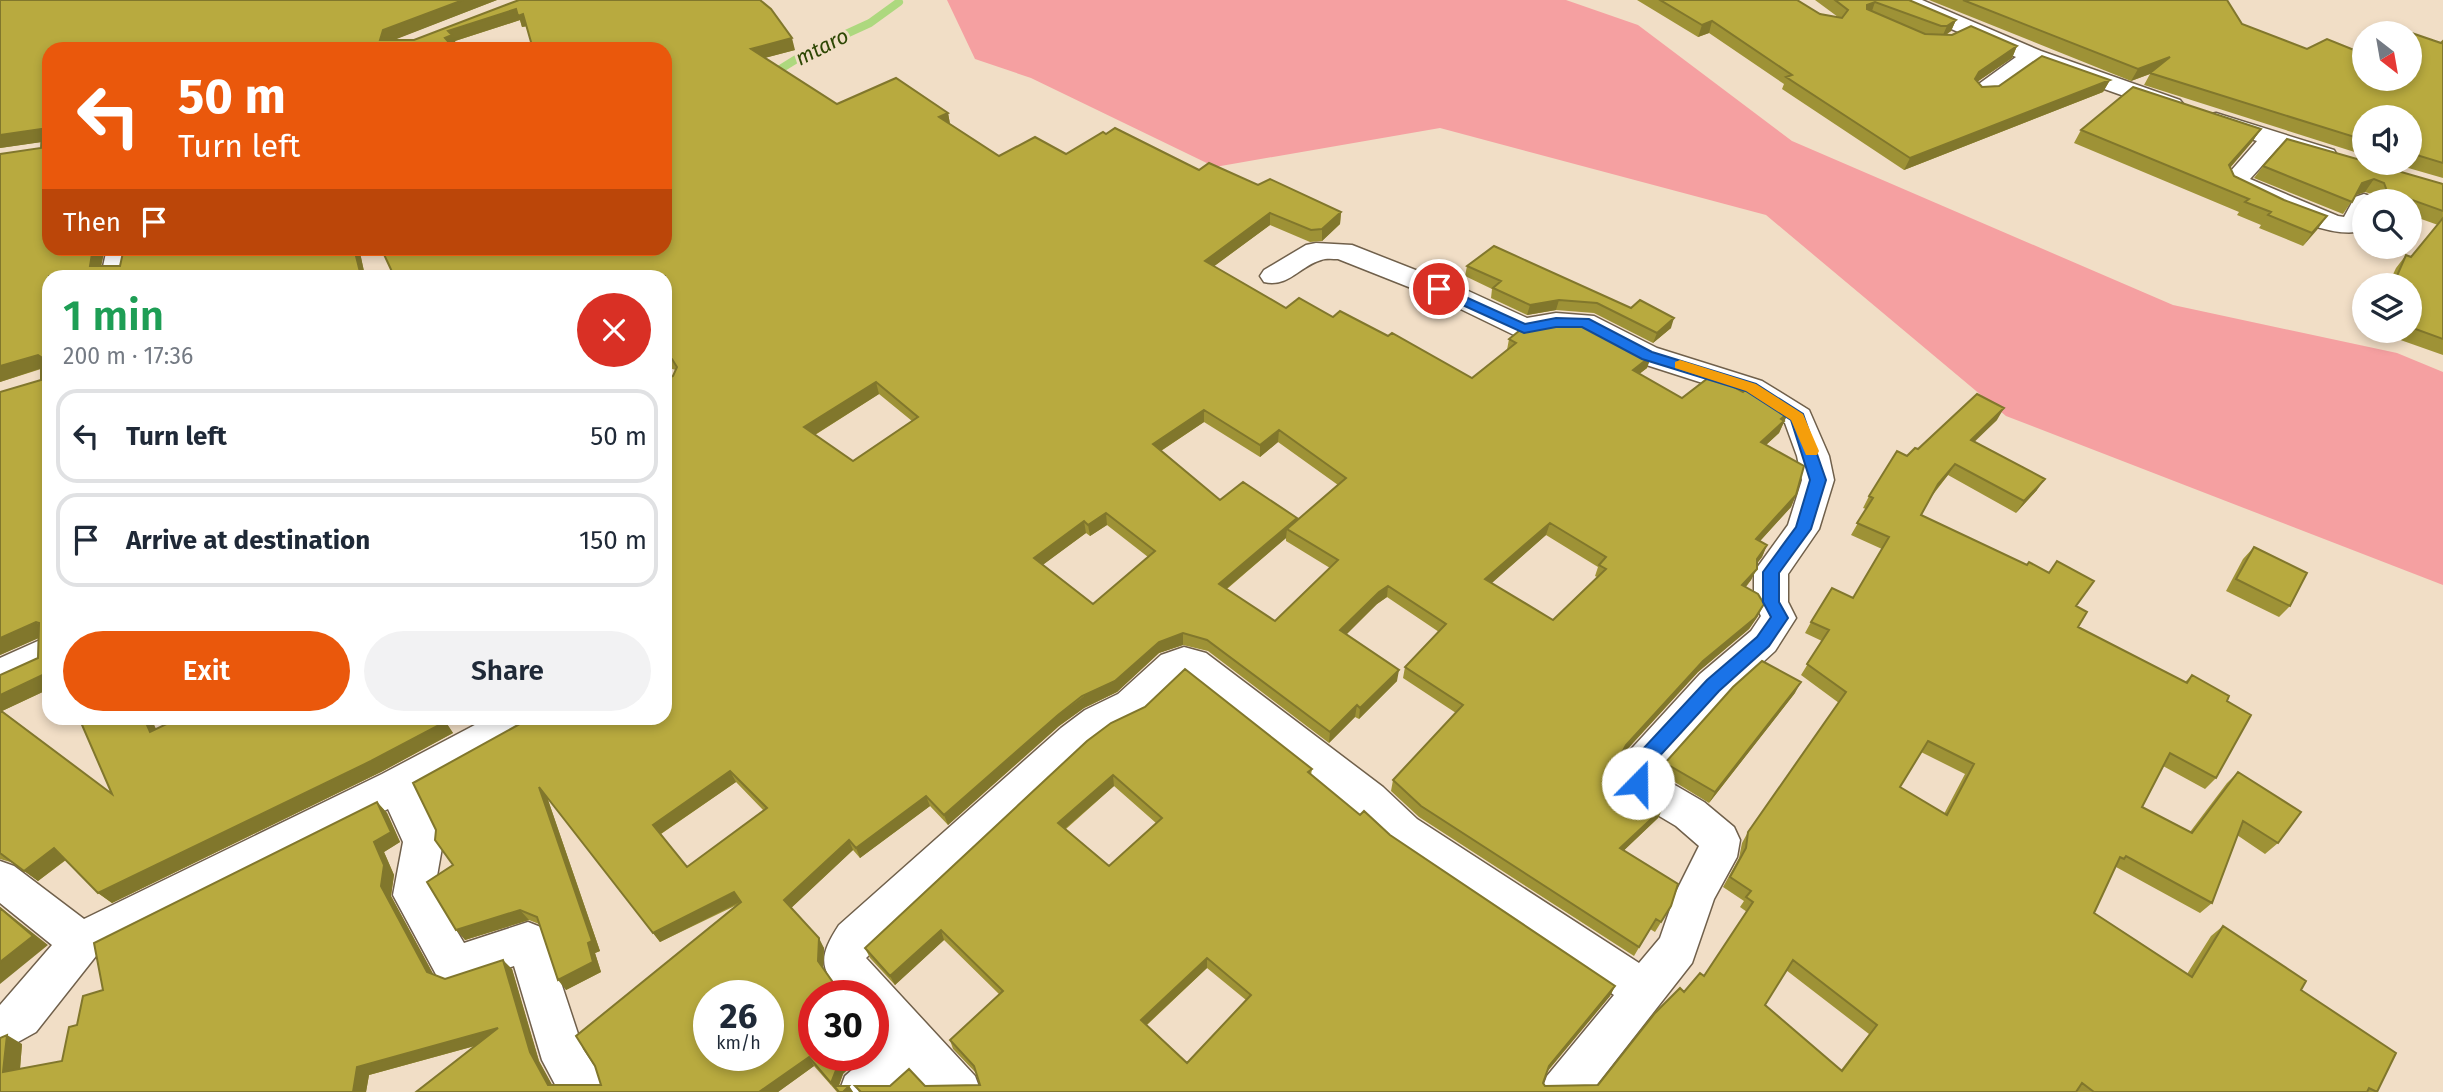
<!DOCTYPE html>
<meta charset="utf-8">
<style>
body{margin:0;font-family:"Fira Sans",sans-serif;background:#f2f2f3;color:#1f2937;height:100vh;display:flex;flex-direction:column;font-size:26px;white-space:nowrap}
*{box-sizing:border-box;margin:0}
p{font-size:23px;color:#747a83}
.icon{flex:none;width:38px;height:38px;fill:none;stroke:currentColor;stroke-width:2;stroke-linecap:round;stroke-linejoin:round}
.map{position:relative;flex:1;overflow:hidden}
.drawer{position:absolute;left:42px;top:270px;width:630px;height:455px;display:flex;flex-direction:column;background:#fff;border-radius:21px;box-shadow:0 4px 10px #0003}
.drawer>*{flex:none}
.guide{position:absolute;left:42px;top:42px;width:630px;height:214px;border-radius:21px;box-shadow:0 4px 10px #0003;background:#ea580c;color:#fff;overflow:hidden}
.needle{width:46px;rotate:149deg}
.tools{position:absolute;left:2352px;top:21px;display:grid;gap:14px}
.tools a{display:grid;place-items:center;width:70px;height:70px;border-radius:50%;background:#fff;box-shadow:0 4px 10px #0003;font-size:35px}
.speed{position:absolute;left:693px;top:980px;display:flex;gap:14px;font-size:35px;font-weight:700;text-align:center}
.speed>*{display:grid;place-content:center;width:91px;height:91px;border-radius:50%;background:#fff;box-shadow:0 4px 10px #0003;line-height:1}
.speed small{font-size:18px;font-weight:400}
.speed .limit{border:10px solid #d22;background:#fff;color:#111}
.pin{position:absolute;display:grid;place-items:center;width:60px;height:60px;color:#fff;margin:-30px;border:4px solid #fff;border-radius:50%;box-shadow:0 2px 7px #0007}
.me{position:absolute;width:77px;margin:-38px;rotate:22deg;stroke-linejoin:round;filter:drop-shadow(0 0 5px #0008)}
.turn{display:flex;align-items:center;gap:24px;height:147px;padding:0 21px;font-size:32px}
.turn .icon{width:91px;height:91px;stroke-width:2.5}
.turn b{display:block;font-size:49px;line-height:60px}
.then{display:flex;align-items:center;height:66px;padding:0 21px;background:#0003;gap:14px;font-size:26px}
.round{display:grid;place-items:center;flex:none;width:74px;height:74px;border-radius:37px;background:#f2f2f3}
.overview{display:flex;align-items:center;justify-content:space-between;height:119px;padding:0 21px}
h1{font-size:42px;font-weight:600;line-height:52px;color:#1e9e55}
.primary-button{display:flex;gap:14px;margin-top:auto;padding:14px 21px}
.primary-button a{flex:1;height:80px;border-radius:42px;background:#ea580c;color:#fff;font-size:28px;font-weight:600;line-height:80px;text-align:center}
.primary-button a+a{background:#f2f2f3;color:#1f2937}
ul{padding:0;list-style:none}
li{display:flex;align-items:center;gap:21px;height:94px;margin:0 14px 10px;padding:0 7px;border:4px solid #e0e1e3;border-radius:21px}
li div{flex:1}
li b{display:block;font-size:26px}
li em{font-style:normal}
.map>svg:first-child{display:block}
.green{fill:#f5a0a1}
.lines{fill:none;stroke-linecap:round;stroke-linejoin:round}
.stream{stroke:#add87e;stroke-width:8}
.street-casing{stroke:#70604b;stroke-width:3}
.street{fill:#fff;fill-rule:evenodd}
.wall{fill:#9e9236;fill-rule:evenodd}
.shaded-wall{fill:#81772c}
.building{fill:#b8aa3f;stroke:#81772c;stroke-width:2;fill-rule:evenodd}
.route{fill:#1a73e8;stroke:#114b97;stroke-width:2}
.slow{fill:#f59e0b}
.labels{text-anchor:middle;dominant-baseline:central;stroke-width:6;stroke-linejoin:round;paint-order:stroke}
.far-water-label{font-size:21px;font-style:italic;fill:#2d4704;stroke:#f1dec6}
</style>
<div class="map">
<svg width="2443" height="1092" viewBox="0 0 2443 1092">
<rect width="100%" height="100%" fill="#f1dec6"/>
<!-- green -->
<path class="green" d="M947,0H1566L1638,25L1792,141L2173,305L2397,353L2443,372V585L2006,416L1766,215L1440,128L1215,167L1031,78L975,59Z"/>
<g class="lines">
<!-- stream -->
<path class="stream" d="M769,76L811,50L870,23L899,2"/>
<defs>
<path id="street" d="M1893,0H1922L2041,51L2180,100L2184,105L2180,110H2164L2036,65L1992,96H1976L1972,91L1976,86L2016,57L1896,5Z
M2216,113L2334,150L2337,155L2334,160L2325,162L2278,148L2250,179L2338,216L2344,217L2355,197L2364,194L2373,197L2376,201H2364L2362,231C2324,240 2264,204 2228,188L2223,180L2257,141L2207,125L2204,120L2207,115Z
M1316,243L1352,245L1464,289L1527,318L1556,313L1594,316L1657,348L1762,381L1809,410L1829,456L1834,480L1819,529L1788,574V602L1796,618L1775,651L1726,696L1656,774L1704,802L1734,827L1740,840L1737,857L1714,899L1692,963L1591,1092H1541L1547,1076L1614,995L1389,843L1355,811L1185,677L1144,716L1111,732L1087,750L866,958L975,1076L981,1092H929L913,1074L894,1092H839L845,1076L869,1055H873V1051L884,1041L873,1028V996H844C818,968 819,956 839,925L1061,728L1085,710L1118,694L1161,655L1184,647L1206,653L1383,787L1417,819L1639,963L1660,938L1676,892L1699,846L1676,826L1624,795L1617,770L1623,758L1700,674L1751,631L1761,616L1754,602V572L1788,525L1802,480L1797,456L1785,423L1740,395L1637,362L1579,332L1556,331L1524,337L1514,335L1444,301L1338,259C1333,259 1326,258 1321,260C1300,266 1288,288 1264,282L1260,276L1264,270L1306,245Z
M107,248H134L127,276H101Z
M49,636V667L0,690V658Z
M488,718H538L533,729L419,793L443,842L434,893L464,943L528,922L543,928L583,1049L601,1076L607,1092H559L542,1060L514,966L454,986L439,980L393,895L403,842L388,809L96,956L36,1032L0,1052V1005L52,945L0,903V861L14,866L84,919L382,774Z"/>
</defs>
<!-- street casing -->
<use href="#street" class="street-casing"/>
<!-- street -->
<use href="#street" class="street"/>
</g>
<!-- wall -->
<path class="wall" d="M0,0H497L393,40H414L519,0L795,50L764,58L837,104L948,113L950,124L999,156L1066,154L1199,170L1258,185L1341,212L1340,224L1322,241L1310,242L1270,225L1214,266L1286,308L1333,317L1388,336L1472,378L1507,350L1509,339L1651,356L1647,368L1639,374L1682,398L1743,392L1788,413L1779,433L1766,445L1796,495L1791,507L1760,541L1767,545L1762,557L1757,563L1751,580L1746,587L1758,616L1749,629L1698,672L1621,756L1620,759L1627,787L1663,808L1658,818L1623,851L1671,906L1655,932L1650,929L1634,956L1419,817L1391,791L1393,780L1456,713L1403,678L1405,667L1439,632L1387,597L1377,604L1346,634L1397,681L1359,719L1355,717L1329,743L1208,651L1183,645L1159,653L1117,692L1084,708L1059,726L948,825L930,806L860,858L853,850L791,908L824,948L823,968L837,988L866,989L869,996H814L843,1074L839,1086H849L853,1092H837L814,1066L778,1092H416L475,1046L369,1075L366,1092H0L22,1044L20,1069L62,1061L77,1025L103,990L377,802L387,813L400,842L384,852L394,875L391,896L433,974L445,979L512,969L539,1061L552,1085H601L741,903L660,942L547,797L600,951L595,953L601,972L566,990L539,924L529,920L465,940L453,865L527,720L676,370L665,367V49L527,26L522,27L520,20L455,41L457,47L453,48V49H49V248H105L101,266H120L359,248L365,276H49V689L2,711L112,794L151,718L156,729L179,718H443L453,733L381,772L112,903L98,893L66,860L38,881L14,863L0,859V675L38,658V638L0,655V392L41,380V369L0,382V154L41,148V142L0,148ZM879,394L912,421L853,461L815,435ZM1204,422L1260,457L1278,442L1338,485L1297,520V518L1220,500L1161,451ZM1107,525L1148,557L1093,604L1042,565L1086,533L1090,536ZM1546,535L1598,567L1595,576L1597,577L1553,620L1491,583ZM1286,538V541L1330,568L1275,621L1227,589ZM736,782L764,811L687,867L661,834Z
M1637,0H1797L1820,14L1838,17L1815,0H1909L1956,20L1951,31L1946,35L2017,46L2012,58L1977,82L1982,87L2110,80L2103,92L1904,170L1782,89L1784,84L1709,33L1698,37Z
M1929,0H2227L2242,24L2364,79L2441,43L2443,41V178L2391,163H2410V117H2364V155L2144,85L2150,74L2131,81Z
M2261,129L2252,142L2230,168L2234,176L2284,200L2327,216L2303,246L2259,228L2261,225L2237,215L2239,212L2074,143L2081,130Z
M2263,166L2443,184V355L2375,331H2410V285H2388L2396,268L2406,255L2411,257L2438,225L2410,215V201H2377L2375,195L2365,192L2356,195L2343,214L2254,178Z
M1494,246L1671,328L1653,343L1594,313L1556,310L1527,315L1491,298L1492,289L1465,276L1467,266Z
M1997,420L1974,441L2037,490L2016,513L1948,475L1932,496L1921,515L2076,606L2078,627L2185,682L2192,675L2227,701L2216,778L2205,789L2163,766L2142,807L2190,832L2227,783L2238,772L2278,843L2265,854L2237,835L2212,903L2200,913L2116,867L2114,869L2094,913L2187,974L2211,936L2223,926L2301,990L2377,1092H859L855,1086L980,1085L976,1073L953,1049L950,1040L1000,995L944,940L895,985L870,958L865,948L1087,741L1312,769L1311,775L1360,815L1615,986L1610,996L1547,1072L1543,1083L1545,1086L1598,1085L1684,992L1704,976L1747,912L1740,907L1744,901L1723,887L1739,858L1742,843L1748,832L1839,703L1801,675L1822,641L1805,633L1811,622L1853,598L1882,549L1851,535L1866,509L1863,508L1869,496L1907,456L1918,449ZM1921,752L1965,774L1944,814L1900,787ZM1114,786L1156,823L1109,866L1066,829ZM1207,968L1246,1000L1187,1063L1147,1025ZM1786,970L1869,1034L1841,1070L1765,1005Z
M2254,547L2290,606L2279,617L2226,591L2243,559Z
M1795,693L1709,803L1660,773L1665,763Z"/>
<!-- shaded-wall -->
<path class="shaded-wall" d="M463,0H497L389,42L380,40L383,30Z
M1875,2L1871,14L1863,17L1867,5Z
M516,9L523,14L528,26L522,27L520,20L455,41L457,47L453,48V49H444L445,38L448,31Z
M1956,20L1951,31L1942,37L1947,26Z
M1712,21L1709,33L1698,37L1702,25Z
M792,38L795,50L754,61L751,49Z
M2017,46L2012,58L1974,84L1975,79L1979,72Z
M2170,57L2163,69L2131,81L2138,69Z
M2110,80L2103,92L1904,170L1910,158Z
M948,113L950,124L939,117Z
M42,129L49,141L0,148V135Z
M2261,129L2252,142L2221,178L2229,165Z
M2374,179L2365,192L2353,196L2362,183Z
M1341,212L1340,224L1322,241V229Z
M1270,213V225L1205,273V261Z
M2327,216L2317,230L2303,246L2312,233Z
M93,248H105L99,276L90,266Z
M354,248H359L365,276H361Z
M1559,300L1556,310L1527,315L1530,305Z
M1674,318L1671,328L1653,343L1657,333Z
M38,355L48,366L0,382V366Z
M1651,356L1647,368L1629,382L1633,370Z
M876,382L879,394L808,439L804,427Z
M2004,408L1997,420L1964,452L1971,440Z
M1204,410V422L1153,456V444Z
M1788,413L1779,433L1756,454L1761,442Z
M1279,430L1278,442L1260,457V445Z
M1955,464L1948,475L1931,496L1938,484Z
M2045,479L2037,490L2016,513L2024,501Z
M1796,495L1791,507L1751,551L1756,539Z
M1106,513L1107,525L1090,536L1088,525Z
M1297,518V529H1287L1286,538L1219,595V584Z
M1084,521L1086,533L1036,570L1034,558Z
M1550,523L1546,535L1483,591L1485,579Z
M1767,545L1762,557L1752,570L1757,559Z
M1757,569L1751,580L1737,597L1742,585Z
M1388,586L1387,597L1377,604L1339,642L1340,630L1379,592Z
M1764,604L1758,616L1749,629L1698,672L1621,756L1615,769L1626,745L1703,661Z
M36,622L48,634L0,655V638Z
M1183,633V645L1159,653L1117,692L1084,708L1059,726L948,825L944,815L1058,715L1159,642Z
M1399,670L1397,681L1359,719L1360,708Z
M49,672V689L0,712V695Z
M1801,682L1795,693L1709,803L1715,792Z
M1357,705L1355,717L1329,743L1330,732Z
M144,718H151L162,743L150,732Z
M442,718H443L453,733L381,772L112,903L98,893Z
M730,771L736,782L659,835L653,825Z
M1113,775L1114,786L1060,833L1058,823Z
M539,787L547,797L600,951L595,953L601,972L566,990L558,980Z
M926,796L930,806L860,858L856,848Z
M377,802L387,813L400,842L384,852L394,875L391,896L437,981L427,972L381,886L374,842Z
M1663,808L1658,818L1615,859L1620,848Z
M849,840L853,850L789,910L784,900Z
M54,848L68,858L38,881L24,871Z
M734,892L740,902L660,942L653,933Z
M0,907L48,945L0,984Z
M520,910L529,920L465,940L456,930Z
M941,930L944,940L895,985L890,976Z
M819,938L824,948L823,970L818,961Z
M1207,958V968L1142,1029L1141,1020Z
M503,960L512,969L539,1061L556,1092L548,1085L530,1052Z
M1615,986L1610,996L1545,1074L1549,1066Z
M498,1028L507,1037L369,1075L366,1092H353L357,1067Z
M876,1032L880,1041L873,1047V1034Z
M7,1035L22,1044L19,1081L3,1072Z
M850,1055H864L843,1074L837,1090L834,1086L837,1092L831,1083L838,1065Z
M809,1057L814,1066L778,1092H759Z
M849,1086L853,1092H843Z"/>
<!-- building -->
<path class="building" d="M0,0H463L383,30L380,40H414L519,0H760L771,9L792,38L751,49L837,104L896,78L948,113L939,117L999,156L1035,137L1066,154L1103,132L1106,134L1115,128L1199,170L1209,163L1258,185L1270,179L1341,212L1322,229L1311,230L1270,213L1205,261L1286,308L1299,298L1333,317L1340,311L1388,336L1392,333L1472,378L1516,343L1509,339L1524,327L1559,322L1581,323L1651,356L1633,370L1682,398L1712,375L1743,392L1747,388L1788,413L1781,419L1784,421L1761,442L1804,466L1796,495L1756,539L1767,545L1757,559V569L1742,585L1758,594L1764,604L1755,618L1703,661L1626,745L1619,758L1627,787L1663,808L1620,848L1678,884L1671,906L1661,922L1656,919L1639,947L1421,806L1393,780L1463,705L1405,667L1446,624L1388,586L1379,592L1340,630L1399,670L1360,708L1357,705L1330,732L1207,640L1183,633L1159,642L1115,681L1082,696L1058,715L944,815L926,796L856,848L849,840L784,900L819,938L818,961L837,988L866,989V996H814V1055H850L838,1065L831,1083L809,1057L759,1092H416L498,1028L357,1067L353,1092H0V1038L7,1035L3,1072L62,1061L69,1027L77,1025L83,996L103,990L94,943L377,802L391,832L374,842L384,865L381,886L427,972L445,979L503,960L530,1052L548,1085H601L595,1066L576,1036L741,902L734,892L653,933L539,787L592,941L588,943L593,962L558,980L537,917L520,910L456,930L427,882L453,865L435,840L436,830L413,783L527,720L528,718H665V379L673,376L677,367L672,359L665,357V276H394L381,248H665V49H533L523,14L518,16L516,9L448,31L452,35L445,38L452,46L444,49H49V248H93L90,266H120L124,248H354L361,276H49V672L0,695V675L38,658L39,623L36,622L0,638V392L41,380V357L38,355L0,366V154L41,148L42,129L0,135ZM876,382L918,417L853,461L804,427ZM1204,410L1260,445L1279,430L1346,478L1287,529L1338,560L1275,621L1219,584L1297,518L1243,482L1220,500L1153,444ZM1106,513L1155,551L1093,604L1034,558L1084,521L1088,525ZM1550,523L1606,557L1599,565L1606,569L1553,620L1485,579ZM730,771L767,808L687,867L653,825ZM709,996H768V1055H709Z
M1660,0H1797L1820,14L1842,18L1848,10L1835,0H1909L1956,20L1947,26H1941L1875,2L1867,5V9L1925,34L1952,35L1971,26L2017,46L1979,72L1975,79L1982,87L1999,86L2042,56L2110,80L1910,158L1786,77L1792,75L1712,21L1702,25Z
M1963,0H2227L2242,24L2307,49L2327,39L2364,54V79H2410V33H2392L2397,28L2441,43L2443,41V163L2410,153V117H2364V140L2150,73L2170,57L2138,69Z
M2133,87L2261,129L2229,165L2234,176L2284,200L2327,216L2312,233L2268,215L2271,212L2245,202L2249,199L2081,130Z
M2287,139L2364,161V163H2370L2443,184V211L2387,191L2384,183L2374,179L2362,183L2352,202L2263,166Z
M2443,218V339L2410,327V285H2393L2406,255L2411,257Z
M1494,246L1631,308L1640,300L1674,318L1657,333L1597,303L1559,300L1530,305L1493,288L1501,281L1467,266Z
M1977,394L2004,408L1971,440L2045,479L2024,501L1955,464L1938,484L1921,515L2027,565L2029,562L2049,573L2057,561L2094,581L2076,606L2087,612L2078,627L2187,683L2192,675L2229,696L2227,701L2251,715L2216,778L2170,753L2142,807L2192,833L2238,772L2301,812L2278,843L2243,821L2212,903L2126,856L2124,859L2120,857L2094,913L2192,977L2223,926L2306,981L2301,990L2396,1053L2377,1092L2369,1088L2367,1092H2094L2082,1083L2076,1092H861L855,1086H890L909,1069L925,1086L980,1085L974,1066L950,1040L1003,991L941,930L890,976L865,948L1087,741L1111,723L1145,707L1185,669L1312,769L1308,772L1360,815L1364,811L1390,835L1615,986L1549,1066L1543,1083L1545,1086L1598,1085L1655,1013L1680,988L1684,992L1700,973L1704,976L1753,902L1746,897L1751,891L1730,877L1746,848L1748,832L1846,692L1807,664L1829,630L1811,622L1832,588L1853,598L1889,537L1857,523L1873,498L1869,496L1897,451L1907,456L1915,448L1918,449ZM1928,741L1974,764L1947,815L1900,787ZM1113,775L1162,818L1109,866L1058,823ZM1207,958L1251,995L1187,1063L1141,1020ZM1793,960L1877,1025L1842,1071L1765,1005Z
M2254,547L2307,573L2290,606L2236,579Z
M1762,661L1801,682L1715,792L1665,763L1733,687Z
M0,710L112,794L79,718H144L150,732L179,718H442L445,722L371,761L98,893L54,848L24,871L0,853Z
M0,908L33,936L0,962Z
M834,1086H849L843,1092H839Z"/>
<!-- route -->
<path class="route" d="M1439,285L1525,324L1556,318L1589,319L1652,352L1756,384L1803,414L1826,480L1811,529L1779,573V602L1788,618L1769,646L1719,691L1645,772L1648,783L1645,789L1638,791L1632,789L1627,770L1629,764L1707,680L1757,637L1771,617L1763,602V572L1796,527L1810,480L1791,420L1746,391L1642,359L1582,327H1556L1524,333L1434,292V286Z"/>
<!-- slow -->
<path class="slow" d="M1680,360L1756,384L1803,414L1819,451L1817,455H1806L1791,420L1746,391L1675,368V362Z"/>
<g class="labels">
<!-- far-water labels -->
<g class="far-water-label">
<text transform="translate(822 47) rotate(-27)">mtaro</text>
</g>
</g>
</svg>
<div class="tools">
<a><svg class="needle" viewBox="-14 -14 28 28"><path d="M0-13l5 13h-10z" fill="#e53935"/><path d="M0 13l5-13h-10z" fill="#747a83"/></svg></a>
<a><svg class="icon" aria-label="sound" viewBox="0 0 24 24"><path d="M4 9h4l5-4v14l-5-4H4zM17 9q2 3 0 6"/></svg></a>
<a><svg class="icon" aria-label="search" viewBox="0 0 24 24"><circle cx="10" cy="10" r="6"/><path d="M15 15l6 6"/></svg></a>
<a><svg class="icon" aria-label="layers" viewBox="0 0 24 24"><path d="M12 4l9 5-9 5-9-5zM3 14l9 5 9-5"/></svg></a>
</div>
<div class="speed"><div>26<small>km/h</small></div><div class="limit">30</div></div>
<div class="pin" style="left:1439px;top:289px;background:#d93025"><svg class="icon" aria-label="arrive" viewBox="0 0 24 24"><path d="M6 21V4h12l-3 4 3 4H6"/></svg></div>
<svg class="me" style="left:1638px;top:783px" viewBox="-20 -20 40 40"><circle r="19" fill="#fff"/><path d="M0-13L10 11 0 6-10 11z" fill="#1a73e8"/></svg>
<div class="guide">
<div class="turn"><svg class="icon" aria-label="left" viewBox="0 0 24 24"><path d="M17 20v-9H6M10 6l-5 5 5 5"/></svg><div><b>50 m</b>Turn left</div></div>
<div class="then">Then<svg class="icon" aria-label="arrive" viewBox="0 0 24 24"><path d="M6 21V4h12l-3 4 3 4H6"/></svg></div>
</div>
<section class="drawer">
<div class="overview"><div><h1>1 min</h1><p>200 m · 17:36</p></div><a class="round" style="background:#d93025;color:#fff"><svg class="icon" aria-label="close" viewBox="0 0 24 24"><path d="M6 6l12 12M18 6L6 18"/></svg></a></div>
<ul>
<li><svg class="icon" aria-label="left" viewBox="0 0 24 24"><path d="M17 20v-9H6M10 6l-5 5 5 5"/></svg><div><b>Turn left</b></div><em>50 m</em></li>
<li><svg class="icon" aria-label="arrive" viewBox="0 0 24 24"><path d="M6 21V4h12l-3 4 3 4H6"/></svg><div><b>Arrive at destination</b></div><em>150 m</em></li>
</ul>
<div class="primary-button"><a>Exit</a><a>Share</a></div>
</section>
</div>
